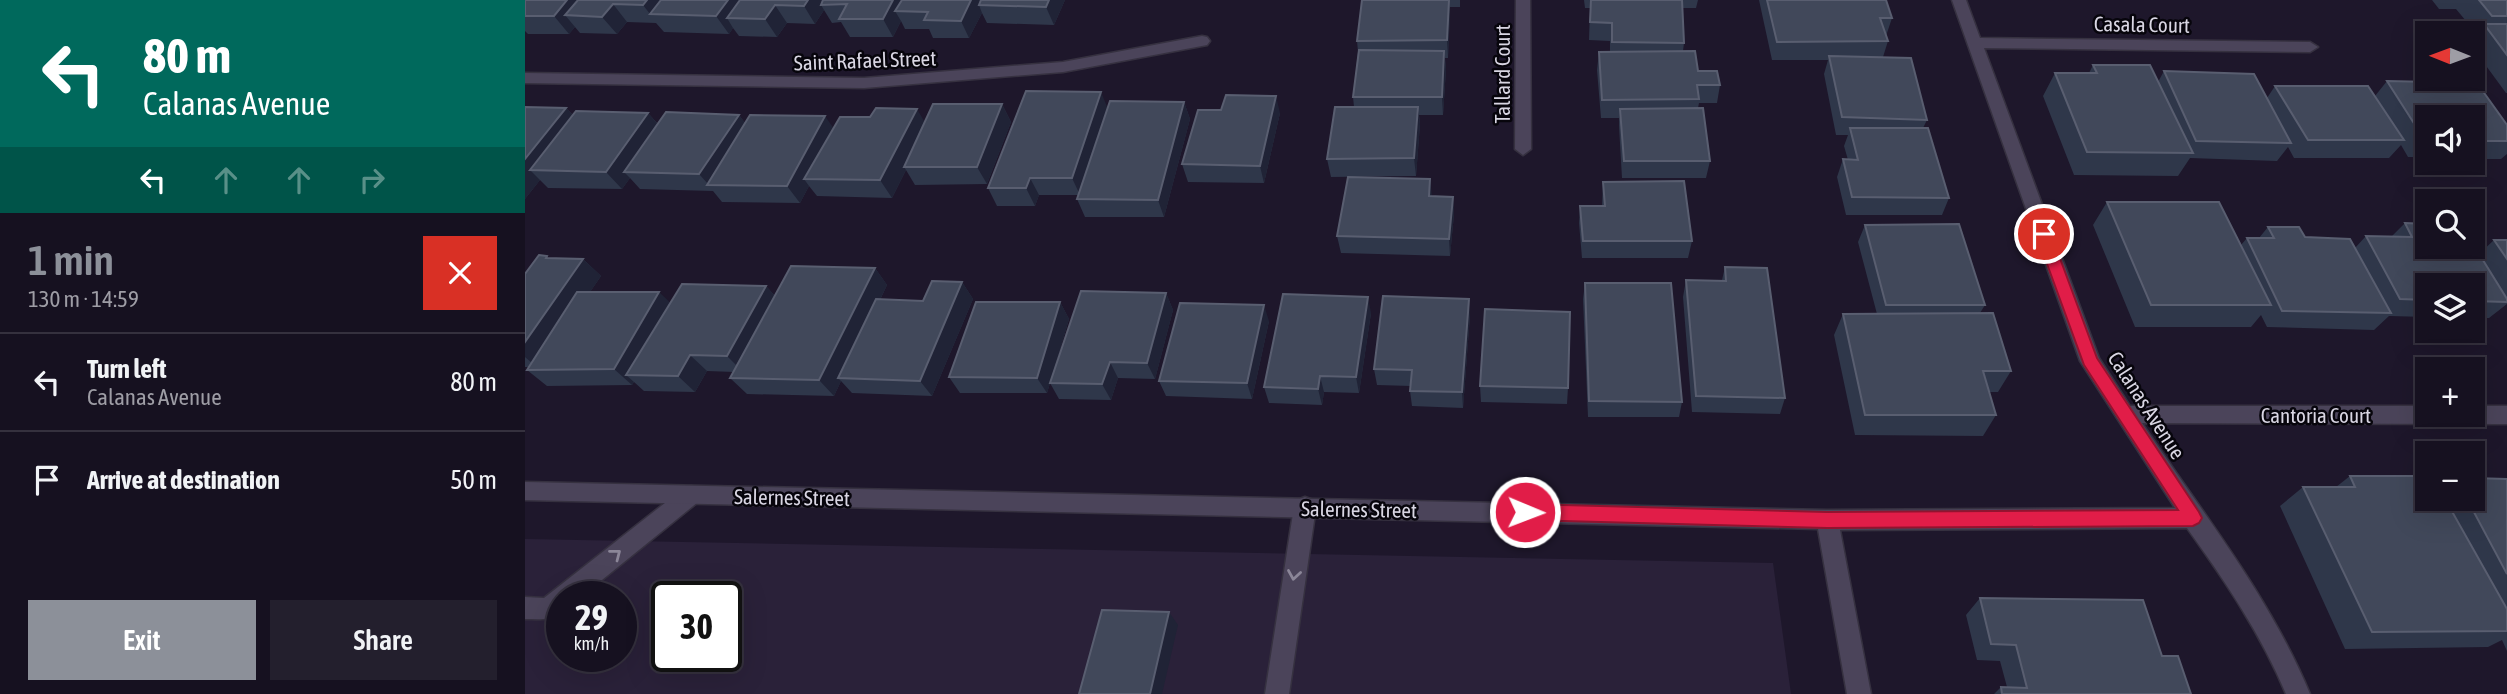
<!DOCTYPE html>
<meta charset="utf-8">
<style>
body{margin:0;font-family:"Asap Condensed",sans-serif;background:#231f2d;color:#f1f3f6;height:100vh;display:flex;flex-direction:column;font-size:26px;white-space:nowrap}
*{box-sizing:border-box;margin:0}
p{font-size:23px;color:#9e9da5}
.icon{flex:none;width:38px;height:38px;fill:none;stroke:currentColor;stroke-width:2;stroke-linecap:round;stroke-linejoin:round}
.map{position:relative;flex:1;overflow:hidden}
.drawer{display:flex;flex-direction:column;background:#161120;width:525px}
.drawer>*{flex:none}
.top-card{background:#00695c;color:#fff;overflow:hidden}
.needle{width:46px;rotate:271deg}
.tools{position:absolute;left:1890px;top:21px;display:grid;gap:14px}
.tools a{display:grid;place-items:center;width:70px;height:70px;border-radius:0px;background:#161120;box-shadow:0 7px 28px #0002,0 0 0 2px #35313e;font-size:35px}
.speed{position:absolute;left:21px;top:581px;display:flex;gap:14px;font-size:35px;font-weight:700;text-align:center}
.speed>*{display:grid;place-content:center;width:91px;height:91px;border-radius:50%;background:#161120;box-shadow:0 7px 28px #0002,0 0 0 2px #35313e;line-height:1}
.speed small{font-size:18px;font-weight:400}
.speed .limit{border:4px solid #111;border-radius:10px;background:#fff;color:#111}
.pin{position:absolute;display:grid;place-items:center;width:60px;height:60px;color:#fff;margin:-30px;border:4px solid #fff;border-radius:50%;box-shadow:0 2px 7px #0007}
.me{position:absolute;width:77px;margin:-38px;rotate:91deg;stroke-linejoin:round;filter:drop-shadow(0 0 5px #0008)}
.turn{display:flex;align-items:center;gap:24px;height:147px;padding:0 28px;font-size:32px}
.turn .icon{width:91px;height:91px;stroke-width:2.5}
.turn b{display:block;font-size:49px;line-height:60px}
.lanes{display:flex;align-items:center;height:66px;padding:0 28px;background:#0003;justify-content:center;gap:35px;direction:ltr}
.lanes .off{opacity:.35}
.round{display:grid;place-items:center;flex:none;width:74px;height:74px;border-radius:0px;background:#231f2d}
.headline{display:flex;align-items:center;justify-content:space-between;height:119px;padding:0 28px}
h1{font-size:42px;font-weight:600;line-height:52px;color:#8c9099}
.action{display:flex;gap:14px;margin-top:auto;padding:14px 28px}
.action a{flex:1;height:80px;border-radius:0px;background:#8c9099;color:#fff;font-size:28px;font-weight:600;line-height:80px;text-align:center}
.action a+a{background:#231f2d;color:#f1f3f6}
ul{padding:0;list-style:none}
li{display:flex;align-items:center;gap:21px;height:98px;padding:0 28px;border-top:2px solid #35313e}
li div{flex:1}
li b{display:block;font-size:26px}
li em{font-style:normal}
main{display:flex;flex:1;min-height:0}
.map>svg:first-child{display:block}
.built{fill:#2a2139;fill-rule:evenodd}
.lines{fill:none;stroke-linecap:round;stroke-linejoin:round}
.service-casing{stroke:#363140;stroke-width:3}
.minor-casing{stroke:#363140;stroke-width:3}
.service{fill:#4b445a;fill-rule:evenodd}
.minor{fill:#4b445a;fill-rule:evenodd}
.wall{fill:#2f374a}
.shaded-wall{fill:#202336}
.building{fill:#41485a;stroke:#595e70;stroke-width:2}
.oneway{stroke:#8b8698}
.route{fill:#e11d48;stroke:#92132f;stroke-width:2}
.labels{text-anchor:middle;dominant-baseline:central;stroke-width:5;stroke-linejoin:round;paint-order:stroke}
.street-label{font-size:21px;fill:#d9d6e3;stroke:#07050c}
</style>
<main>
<section class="drawer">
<div class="top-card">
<div class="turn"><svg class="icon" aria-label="left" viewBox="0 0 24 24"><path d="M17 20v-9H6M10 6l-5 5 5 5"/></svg><div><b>80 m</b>Calanas Avenue</div></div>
<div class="lanes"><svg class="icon" aria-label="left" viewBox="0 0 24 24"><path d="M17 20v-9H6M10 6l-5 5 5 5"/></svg><svg class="icon off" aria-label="ahead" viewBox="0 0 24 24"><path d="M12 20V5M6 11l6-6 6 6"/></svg><svg class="icon off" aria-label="ahead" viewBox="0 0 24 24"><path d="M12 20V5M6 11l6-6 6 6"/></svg><svg class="icon off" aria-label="right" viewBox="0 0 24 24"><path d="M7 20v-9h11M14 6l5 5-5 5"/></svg></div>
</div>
<div class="headline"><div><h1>1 min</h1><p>130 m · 14:59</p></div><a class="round" style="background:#d93025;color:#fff"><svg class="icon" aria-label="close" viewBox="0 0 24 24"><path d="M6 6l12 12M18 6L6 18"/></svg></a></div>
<ul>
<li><svg class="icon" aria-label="left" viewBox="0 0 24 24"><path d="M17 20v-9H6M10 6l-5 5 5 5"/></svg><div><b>Turn left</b><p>Calanas Avenue</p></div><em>80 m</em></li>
<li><svg class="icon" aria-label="arrive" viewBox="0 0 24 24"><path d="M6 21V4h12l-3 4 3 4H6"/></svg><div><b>Arrive at destination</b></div><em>50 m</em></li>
</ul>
<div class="action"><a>Exit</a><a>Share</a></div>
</section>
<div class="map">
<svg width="1982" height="694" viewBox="0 0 1982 694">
<rect width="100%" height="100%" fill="#1e172b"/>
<!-- built -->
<path class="built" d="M0,539L1248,563L1266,694H0ZM37,597H96V656H37ZM142,597H201V656H142Z"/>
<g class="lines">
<defs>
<path id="service" d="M166,486L173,488L177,495L173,502L56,597H37V612C25,621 14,619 0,619V597L19,598L159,488Z
M780,497L788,500L791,507L764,694H740L769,507L772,500Z"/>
<path id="minor" d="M991,0H1005L1006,149L998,155L990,149Z
M1427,0H1441L1455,38L1785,42L1793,47L1785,52L1459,48L1574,358L1605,406H1902V415H1948V406H1982V424L1617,423C1676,511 1744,595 1785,694H1761C1736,634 1700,581 1662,528L1315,530L1346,694H1322L1293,529L0,500V482L1302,510L1650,508L1555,361Z
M677,36L682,37L685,41L682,45L538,72L339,88L0,83V73L339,78L538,62Z"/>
</defs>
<!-- service casing -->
<use href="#service" class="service-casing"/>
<!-- minor casing -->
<use href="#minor" class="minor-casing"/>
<!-- service -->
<use href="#service" class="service"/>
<!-- minor -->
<use href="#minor" class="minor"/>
</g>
<!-- wall -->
<path class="wall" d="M0,0H540L529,25L462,23L457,13L444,38H408L404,29H380L376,21L368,37H325L316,22L307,23L299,10L290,24L262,23L252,37L214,36L208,28L204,34L139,32L131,23L102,22L92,34L55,33L50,27L44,34H3L0,31Z
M837,0H935V7H925L923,58H920L921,69L918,115H894L895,124L891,176L806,177L802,159L829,107L828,97L833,52L832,41Z
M1059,0H1173L1171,8H1157L1159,43L1158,51L1173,71L1195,85L1192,103H1174L1173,108L1185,161L1181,178H1097L1094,126V118H1076L1072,70L1074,52H1085V41L1064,40L1065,8H1060Z
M1234,0H1361L1367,18L1361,36L1363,41L1358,57L1402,120L1398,128L1424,198L1417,215H1321L1312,177L1318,159L1323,160L1319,146L1323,135H1311L1299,74L1303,60H1247Z
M1907,0H1982V93H1981L1948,48V36L1951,33L1931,9H1914Z
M1568,65L1633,82L1639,71L1742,98L1750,86L1850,96L1862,81L1982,125V154L1976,159H1948V117H1902V157H1883L1876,145L1864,158H1769L1763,147L1752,161L1665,158L1653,176L1549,175L1518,96L1530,73H1564Z
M659,102L665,119L639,217H560L552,199L554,195H514L510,206H472L463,188L583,108Z
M477,104L486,122L462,184L390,185L381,170L367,198L292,196L284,186L275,203L197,202L188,191L115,189L105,178L97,189L23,188L15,180L0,199V107L41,108L48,115L123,113L133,124L214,115L220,123L308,128L400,122Z
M696,110L755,113L739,183L663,182L657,164Z
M1078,182L1167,241L1163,258H1057L1054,223L1055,206H1077Z
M928,197L929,214L925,256L816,253L812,236Z
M1582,202L1716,245L1722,238H1734L1743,227L1780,237L1830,248L1841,236H1867L1880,223L1954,254L1969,240H1982V304L1964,318H1948V285H1902V317L1864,316L1849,330L1742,327L1736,315L1726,327H1610L1568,225Z
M1340,225L1460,305L1455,313L1486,371L1473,392H1464L1471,415L1458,436L1330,435L1309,335L1318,314H1352L1333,242Z
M25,258L58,259L76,276L65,292L145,303L241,286L250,296L350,268L362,285L355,300L398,301L437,282L448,299L407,396L327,393L316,381L309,396L222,394L205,378L209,372L182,371L170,392L119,391L109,382L107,385L22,386L2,370L3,367H0V274Z
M1200,267L1260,398L1255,414L1167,412L1158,297L1161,280H1197Z
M1060,283L1157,402L1154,417H1063L1058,299Z
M641,293L648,310L630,379L593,378L586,400L534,399L525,383L522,393H435L424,377L535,302L544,319L525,383Z
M846,313L834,393L799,392L797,405L744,403L739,387Z
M945,315L938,408L887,406L885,391L886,386L852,385L849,369Z
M744,321L727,399L641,396L634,381Z
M955,386L1043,388L1042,404L956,402Z
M1825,476L1902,499H1948L1982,479V651L1977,640L1963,647L1820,649L1755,506L1778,487H1811Z
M1455,598L1637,656L1666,694H1469L1476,687H1482L1475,661L1452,660L1441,615Z"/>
<!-- shaded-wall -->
<path class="shaded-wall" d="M42,0H70L40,15L50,27L44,34L29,16Z
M122,0H149L125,14L118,5Z
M203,0H228L202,18L208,28L204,34L191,16Z
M283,0H306L296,5L299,10L290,24L279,6Z
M368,0H386L370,11L376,21L368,37L358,19Z
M446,0H464L454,5L457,13L444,38L436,21Z
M524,0H540L529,25L521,7Z
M924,0L925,15L923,58L922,40Z
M88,4L102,22L92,34L77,17Z
M250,5L262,23L252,37L240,19Z
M919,51L921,69L918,115L917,97Z
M576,92L583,109L555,195L547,178Z
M751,96L755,113L739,183L735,166Z
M659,102L665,119L639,217L633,200Z
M477,104L486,122L462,184L452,167Z
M893,107L895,124L891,176L889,158Z
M41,108L57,125L5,170L15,180L0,199V159Z
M392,109L402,126L379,167L381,170L367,198L355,180Z
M123,113L138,130L99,172L105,178L97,189L81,172Z
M214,115L227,132L184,185L174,174Z
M300,116L312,133L279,179L284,186L275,203L262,186Z
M505,178L514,195L510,206L501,188Z
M905,179L907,196H904Z
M928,197L929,214L925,256L924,239Z
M58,259L76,276L13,368L0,357V342Z
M350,268L362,285L317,378H313L316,381L309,396L294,380Z
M437,282L448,299L407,396L395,381Z
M241,286L256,303L218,372L202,356Z
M134,292L151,308L101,375L109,382L107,385L89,369Z
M641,293L648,310L630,379L622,363Z
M843,297L846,313L834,393L831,377Z
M944,299L945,315L938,408L937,392Z
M535,302L544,319L522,393L512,378Z
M739,305L744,321L727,399L722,383Z
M165,355L182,371L170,392L153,376Z
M585,362L593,378L586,400L577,384Z
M795,376L799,392L797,405L793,389Z
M644,612L653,625L637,694H625Z"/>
<!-- building -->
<path class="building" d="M0,0H42L29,16H0Z
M53,0H122L118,5L88,4L77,17L40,15Z
M136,0H203L191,16L125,14Z
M215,0H283L279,6L250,5L240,19L202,18Z
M298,0H368L358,19H314L322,4L296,5Z
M377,0H446L436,21L399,20L403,12L370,11Z
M456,0H524L521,7L454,5Z
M837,0H924L922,40L832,41Z
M1066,0H1157L1159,43L1087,42V23L1065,22Z
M1242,0H1361L1367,18H1355L1363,41L1252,42Z
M1954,0H1982V16H1967Z
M1959,24H1982V55Z
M834,50L919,51L917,97H828Z
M1170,51L1173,71H1192L1195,85H1172L1174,99L1077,100L1074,52Z
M1304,56L1386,58L1402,120L1317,117Z
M1568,65H1625L1668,153L1562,152L1530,73H1572Z
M1639,71L1729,74L1766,143L1671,141Z
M1862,81L1952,83L1982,125V141H1948V117H1902V139H1899Z
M1750,86H1843L1879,140H1783Z
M501,91L576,92L547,178H505L501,188H463Z
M701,95L751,96L735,166L657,164L673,110H696Z
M585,101L659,102L633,200L552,199Z
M408,104H477L452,167H379Z
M0,107L41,108L0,159Z
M810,107H893L889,158L802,159Z
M351,108L392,109L355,180L279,179L315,117H345Z
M1178,108L1185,161H1099L1095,109Z
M51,111L123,113L81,172L5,170Z
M141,112L214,115L174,174L99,172Z
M225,115L300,116L262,186L182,185Z
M1325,128H1403L1424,198L1327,197L1318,159L1333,160Z
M823,177L905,179L904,196L928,197L924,239L812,236Z
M1159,181L1167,241H1058L1055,206H1080L1078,182Z
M1582,202H1694L1746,305H1626Z
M1880,223L1902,224V247H1948V244L1982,299V302L1948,301V285H1902V300L1875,299L1841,236L1887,237Z
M1434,224L1460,305H1361L1340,225Z
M1743,227H1774L1780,237L1825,239L1866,313L1757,311L1722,238H1749Z
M1969,240H1982V259Z
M14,255L22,256L21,258L58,259L0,342V274Z
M266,266L350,268L294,380L205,378Z
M1200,267L1242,268L1260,398L1171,396L1161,280L1201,281Z
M407,281L437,282L395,381L313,378L351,299L398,301Z
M1060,283H1146L1157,402L1064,401Z
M157,284L241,286L202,356L165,355L153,376L101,375Z
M556,291L641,293L622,363L585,362L577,384L525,383Z
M52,292H134L89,369L2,370Z
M758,294L843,297L831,377L795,376L793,389L739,387Z
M858,296L944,299L937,392L885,391L887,370L849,369Z
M451,302H535L512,378L424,377Z
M655,303L739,305L722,383L634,381Z
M960,309L1045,312L1043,388L955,386Z
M1468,313L1486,371H1458L1471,415H1340L1318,314Z
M1825,476H1902V499H1920L1982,609V631L1847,632L1778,487H1830Z
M1948,478L1982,479V574L1942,499H1948Z
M1455,598L1618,600L1637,656H1653L1666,694H1477L1476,687L1502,688L1491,645L1466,644Z
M577,610L644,612L625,694H554Z"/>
<!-- one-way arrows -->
<defs><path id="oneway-chevron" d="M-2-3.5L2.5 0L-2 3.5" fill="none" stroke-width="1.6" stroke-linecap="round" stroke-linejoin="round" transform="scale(1.75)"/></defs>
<g class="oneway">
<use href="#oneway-chevron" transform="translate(91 554) rotate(-38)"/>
<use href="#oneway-chevron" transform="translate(769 575) rotate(99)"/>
</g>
<!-- route -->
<path class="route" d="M1519,229L1526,234L1572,358L1674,512L1677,518L1674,523L1668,526L1302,528L1000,520L994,518L991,512L994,507L1000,504L1302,512L1653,510L1559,365L1511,234Z"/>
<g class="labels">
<!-- street labels -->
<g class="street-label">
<text transform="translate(1617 24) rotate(1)">Casala Court</text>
<text transform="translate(340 60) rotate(-2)">Saint Rafael Street</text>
<text transform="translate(977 74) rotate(-90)">Tallard Court</text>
<text transform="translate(1622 405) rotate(57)">Calanas Avenue</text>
<text x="1791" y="415">Cantoria Court</text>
<text transform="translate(267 497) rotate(1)">Salernes Street</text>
<text transform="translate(834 509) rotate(1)">Salernes Street</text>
</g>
</g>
</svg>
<div class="tools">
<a><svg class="needle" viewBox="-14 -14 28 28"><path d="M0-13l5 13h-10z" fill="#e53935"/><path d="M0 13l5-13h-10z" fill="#9e9da5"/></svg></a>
<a><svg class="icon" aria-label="sound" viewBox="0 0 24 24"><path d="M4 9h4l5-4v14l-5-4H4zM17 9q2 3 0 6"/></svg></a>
<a><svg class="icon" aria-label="search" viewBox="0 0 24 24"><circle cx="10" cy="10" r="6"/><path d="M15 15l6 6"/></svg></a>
<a><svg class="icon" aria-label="layers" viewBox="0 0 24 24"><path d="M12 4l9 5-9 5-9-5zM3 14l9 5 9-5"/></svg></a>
<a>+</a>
<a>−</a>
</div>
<div class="speed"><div>29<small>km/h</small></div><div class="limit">30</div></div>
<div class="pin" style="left:1519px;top:234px;background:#d93025"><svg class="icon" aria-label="arrive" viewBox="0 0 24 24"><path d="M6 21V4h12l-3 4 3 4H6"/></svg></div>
<svg class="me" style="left:1000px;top:512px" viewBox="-20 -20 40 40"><circle r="17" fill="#e11d48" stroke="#fff" stroke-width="3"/><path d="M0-11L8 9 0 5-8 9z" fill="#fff"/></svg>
</div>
</main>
